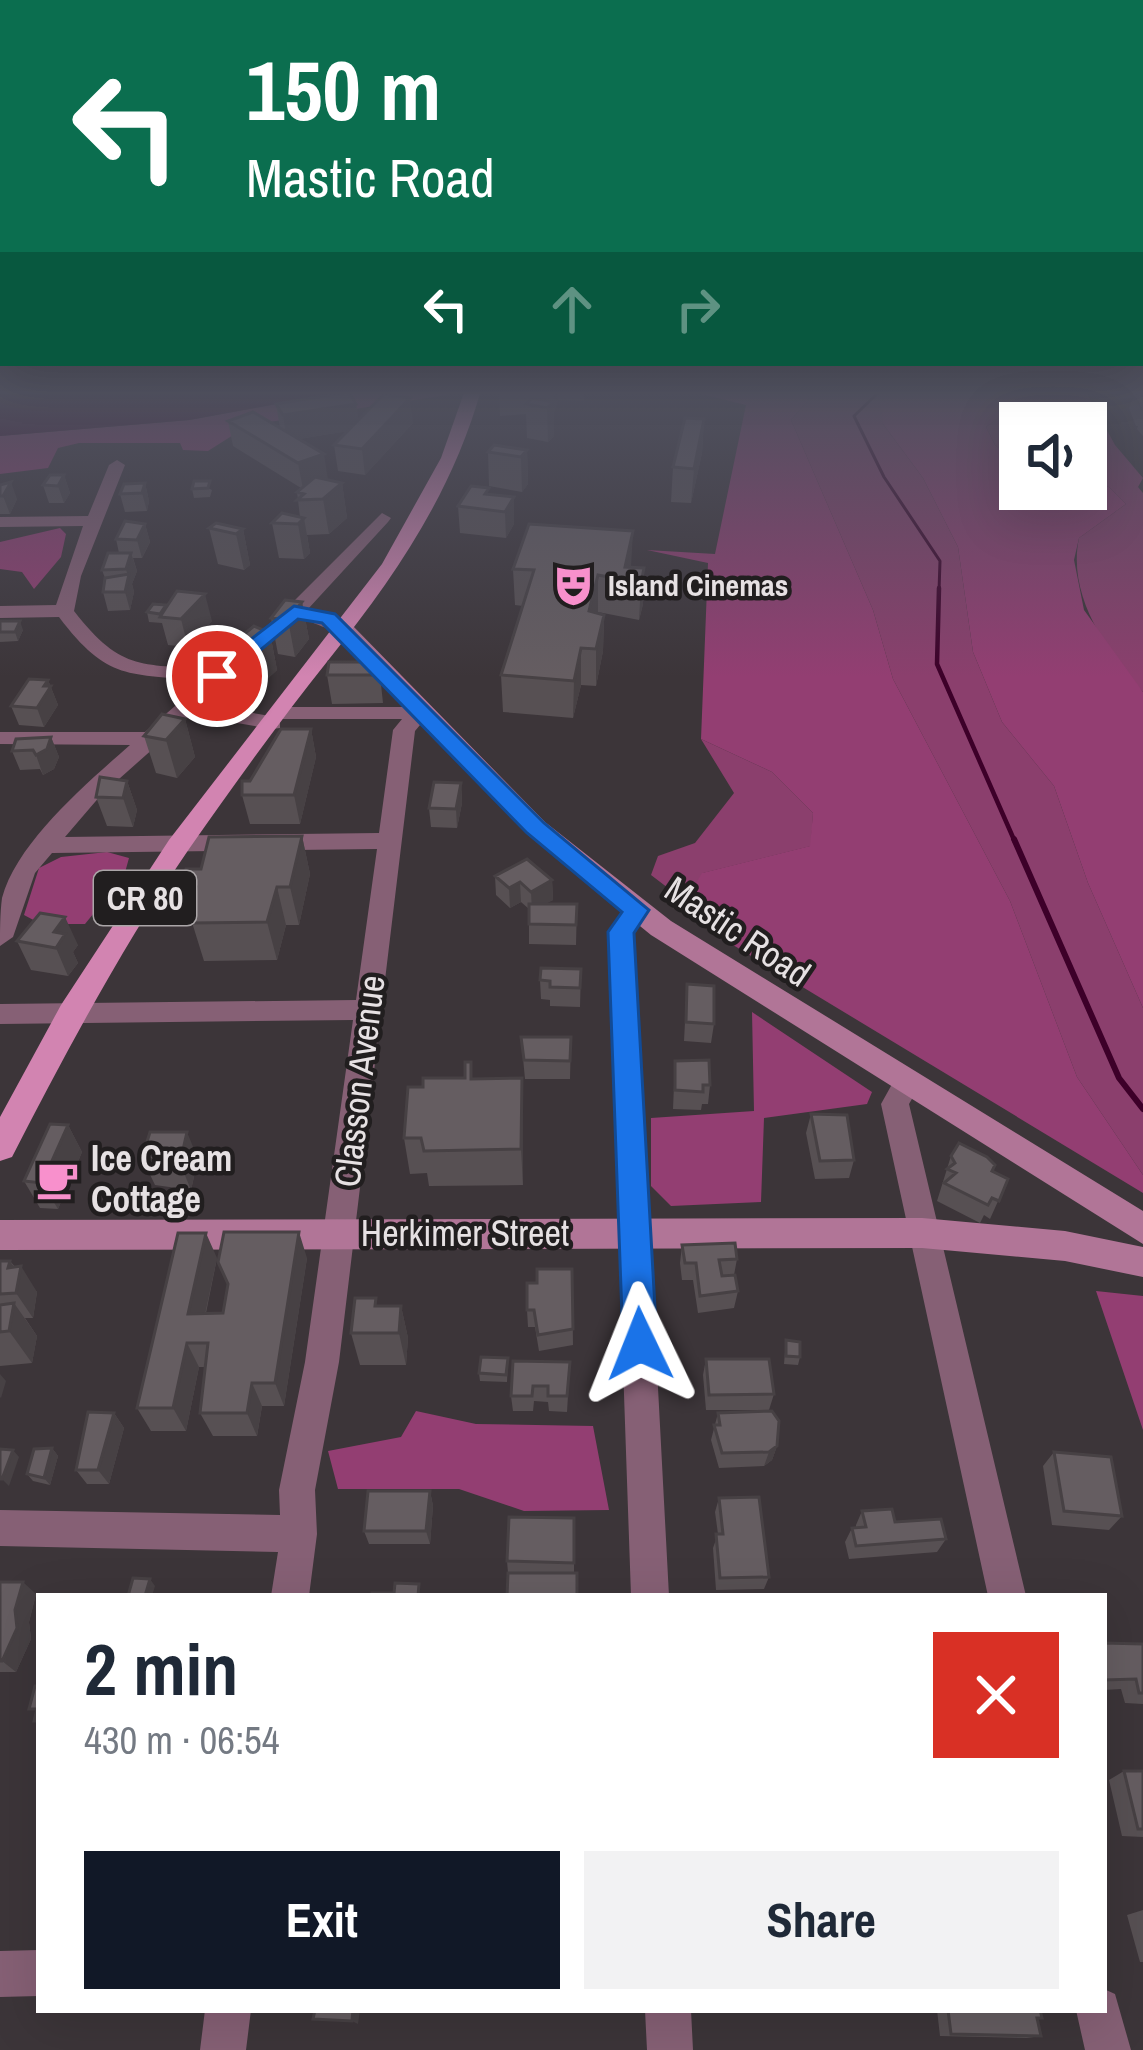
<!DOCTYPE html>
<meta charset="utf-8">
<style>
body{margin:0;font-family:"Archivo Narrow",sans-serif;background:#f2f2f3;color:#1f2937;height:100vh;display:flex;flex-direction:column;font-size:45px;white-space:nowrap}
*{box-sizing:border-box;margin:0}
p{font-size:39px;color:#747a83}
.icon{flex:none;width:66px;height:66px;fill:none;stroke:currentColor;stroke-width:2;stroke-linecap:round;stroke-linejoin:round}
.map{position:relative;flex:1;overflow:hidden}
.side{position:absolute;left:36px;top:1593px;width:1071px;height:420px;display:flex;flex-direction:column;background:#fff;border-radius:0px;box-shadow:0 12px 48px #0002}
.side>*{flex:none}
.top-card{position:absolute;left:0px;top:0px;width:1143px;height:366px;box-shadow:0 12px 48px #0002;background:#0b6e4f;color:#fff;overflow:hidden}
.controls{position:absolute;left:999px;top:402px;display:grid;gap:24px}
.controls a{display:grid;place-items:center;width:108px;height:108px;border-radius:0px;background:#fff;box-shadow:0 12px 48px #0002;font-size:60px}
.pin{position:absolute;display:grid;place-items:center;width:102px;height:102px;color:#fff;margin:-51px;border:6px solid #fff;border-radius:50%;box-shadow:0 3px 12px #0007}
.me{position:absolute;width:132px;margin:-66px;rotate:358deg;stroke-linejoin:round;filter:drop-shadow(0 0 9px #0008)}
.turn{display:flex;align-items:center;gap:42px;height:252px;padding:0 48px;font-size:54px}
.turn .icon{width:156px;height:156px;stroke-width:2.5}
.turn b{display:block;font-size:84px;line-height:102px}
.lanes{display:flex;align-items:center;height:114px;padding:0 48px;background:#0003;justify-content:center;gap:60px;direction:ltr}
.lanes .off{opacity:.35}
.round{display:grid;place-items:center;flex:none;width:126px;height:126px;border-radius:0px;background:#f2f2f3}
.summary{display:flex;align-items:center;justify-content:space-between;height:204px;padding:0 48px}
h1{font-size:72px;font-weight:700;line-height:90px}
.cta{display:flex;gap:24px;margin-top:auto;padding:24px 48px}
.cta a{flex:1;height:138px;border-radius:0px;background:#111827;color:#fff;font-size:48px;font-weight:700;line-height:138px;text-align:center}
.cta a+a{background:#f2f2f3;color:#1f2937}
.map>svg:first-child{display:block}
.green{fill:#8b3f6d}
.forest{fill:#933e72}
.water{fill:#3d0029}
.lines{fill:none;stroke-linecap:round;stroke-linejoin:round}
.stream-far2{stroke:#3d0029;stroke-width:3}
.stream-far1{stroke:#3d0029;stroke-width:4.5}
.stream{stroke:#3d0029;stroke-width:6}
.street{fill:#866075;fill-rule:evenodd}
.secondary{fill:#b17597;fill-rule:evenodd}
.primary{fill:#d284b1;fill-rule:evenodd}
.wall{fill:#575053}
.shaded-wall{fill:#474144}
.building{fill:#655d61;stroke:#474144;stroke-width:3}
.route{fill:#1a73e8;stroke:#114b97;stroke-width:3}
.labels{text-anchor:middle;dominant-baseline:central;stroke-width:9;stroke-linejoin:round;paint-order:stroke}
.far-poi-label{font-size:30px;font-weight:bold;fill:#e6e1e3;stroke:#211e1f;text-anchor:start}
.shield{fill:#211e1f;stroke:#aba6a8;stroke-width:3}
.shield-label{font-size:33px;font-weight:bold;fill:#e6e1e3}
.street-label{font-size:36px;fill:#e6e1e3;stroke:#211e1f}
.poi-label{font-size:36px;font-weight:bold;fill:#e6e1e3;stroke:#211e1f;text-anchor:start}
</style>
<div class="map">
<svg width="1143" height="2050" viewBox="0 0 1143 2050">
<rect width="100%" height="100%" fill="#3c3539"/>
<!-- green -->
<path class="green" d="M817,390H911L883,424L923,478L958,547L973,652L1002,722L1054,786L1088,883L1143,1008V1175L1077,1077L1010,901L893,679L873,610L791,420Z
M1034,390H1085L1115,445L1143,478L1138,487L1143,493V692C1106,651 1067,595 1079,538L1126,504L1109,487L1086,484V423H1063Z
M1014,407L1057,423H1020V466L995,445L986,427Z
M701,739L772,772L813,813L811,846L703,873L685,901L651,875L658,856L695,843L734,793Z"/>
<!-- forest -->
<path class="forest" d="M353,390H451L447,395L249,425L208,451L183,450L180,443H79L58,448L48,468L0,474V436L190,420Z
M685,390H817L791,420L873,610L893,679L1010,901L1077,1077L1143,1175V1193L710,931L685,901L702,873L810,846L813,813L772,772L701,739L708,563L647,550L715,554L746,405Z
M1034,390L1063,423L1014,407L986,427L995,445L1020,466V489L1109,487L1126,504L1079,538L1074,560L1084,610L1143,692V1008L1088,883L1054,786L1002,722L973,652L958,547L923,478L883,424L881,403L892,391Z
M60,528L66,534L61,557L34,589L22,572L0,569V542Z
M107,852L129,858L124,876L85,924H41L24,915L39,868L61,857Z
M752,1012L872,1092L867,1104L764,1118L761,1202L671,1206L651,1186V1118L754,1111Z
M1096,1291L1143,1296V1430Z
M416,1411L476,1424L593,1426L609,1510L524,1511L459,1489H338L328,1451L401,1437Z"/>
<!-- water -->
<path class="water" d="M0,390H353L189,420L0,436Z"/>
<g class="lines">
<!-- stream-far2 -->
<path class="stream-far2" d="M881,390L854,416L884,477L940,561L939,591"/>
<!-- stream-far1 -->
<path class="stream-far1" d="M939,588L937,664L1015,842"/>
<!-- stream -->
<path class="stream" d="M1014,839L1119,1078L1143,1109"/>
<!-- street -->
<path class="street" d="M117,460L125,465L81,576L74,611C123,674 143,663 217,670L287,608L382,513L391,518L388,522L308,609L335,614L351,626V634C339,636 316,622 298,618L202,704L270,716L271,709L278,707H419L430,713L415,731L339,1362L315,1490L317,1534L309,1596H271L278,1552L0,1546V1510L280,1515L279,1490L305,1362L353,1020L0,1024V1004L356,1000L377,849L52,853L35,873L13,937L0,946C0,931 0,913 2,898C17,842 87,783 130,745L0,744V732H145L204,681C129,673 108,682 59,617L0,618V606L56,605L83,526L0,527V517L88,516L109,465ZM191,715L272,729L280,728V719H402L393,730L379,833L65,837L101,795Z
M636,901L648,910L634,933L669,1596H631L608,933L627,904Z
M906,1074L916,1077L920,1085L909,1104L1026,1596H988L881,1104L896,1077Z
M39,1950V1996L0,1997V1951Z
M1104,1989L1115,1994L1131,2050H1085L1076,2010H1104Z
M205,2010H251L246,2050H200Z
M645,2010H691L693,2050H647Z"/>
<!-- secondary -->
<path class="secondary" d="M344,624L352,625L545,822L671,921L1143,1211V1244L651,935L527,834L336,635L333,630Z
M922,1218L1065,1231L1143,1247V1277L1065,1261L922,1248L0,1250V1220Z"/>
<!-- primary -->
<path class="primary" d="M465,390H481C452,493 396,575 330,658C281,719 234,785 189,849C122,947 66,1052 12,1157L0,1161V1117L61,1005L169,840L382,564L441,458Z"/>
</g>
<!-- wall -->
<path class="wall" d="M499,389H584V401L558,400L554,412V436L548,442L527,438L526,414L500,416Z
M1116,389H1140L1139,391L1143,392V436L1137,429L1138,426H1136L1129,408L1133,398H1122Z
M276,404H356L358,420L413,423L365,475L338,471L334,445L348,431L299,439L328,480L342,483L347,518L329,534L307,535L310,553L304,559L279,558L272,523L300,517L297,492L301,488L233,446L228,421L280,428Z
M704,419L702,453L691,503L671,502L673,467Z
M527,450L528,484L522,492L489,486L488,452Z
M64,475L70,493L64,503H49L43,485Z
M194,481L212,490L210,497L194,498L192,489Z
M145,483L149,501L147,511L125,512L120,494Z
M0,485L17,499L10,514H0Z
M489,494L514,497V524L506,538L460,533L458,506Z
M145,524L150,542L142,558H133L137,571L132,584L134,592L130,610L108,611L103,592L105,578L102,570L119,553L116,539Z
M209,528L243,529L250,565L244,570L218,564Z
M631,567L644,568L643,604L639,620L598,612L604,615L603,651L596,686L581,685L573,718L503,712L501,675L523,606L515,605L513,569Z
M302,602L309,639L295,657L278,654L271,618Z
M147,612L212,621L188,647L168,645L162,623L149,622Z
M0,621L23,630L18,641L0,642Z
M270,633L277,670L264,682L246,676L238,639Z
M327,675H380L383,703L332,704Z
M48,680L58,705L44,727L19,725L11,706Z
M185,719L195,757L177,778L156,773L144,736Z
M311,729L316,757L300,824H250L242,795L250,781Z
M51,737L59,757L54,769L43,775L40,769L20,770L12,751Z
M127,781L137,810L133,827L107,826L96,797Z
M461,783L462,803L457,828L431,827L429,808Z
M302,836L310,874L299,925H286L277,960L204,961L181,887L201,869Z
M495,876L552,880L553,900L544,904H577L576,945L529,944V909L521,902L510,908L496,895Z
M17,941L78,945L73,952L78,963L68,976L31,970Z
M581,969L580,1007L550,1006V1000L541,999L540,980Z
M687,984L714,1024L711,1043L684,1041Z
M521,1037H571L570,1079H525Z
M675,1061L710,1085L708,1104H702L701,1110L673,1109Z
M522,1078L523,1185L429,1186L427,1173L410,1174L404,1138L423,1087L473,1079Z
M811,1114L854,1160L849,1178L815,1179L806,1133Z
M68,1125L82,1152L58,1209L40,1208L24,1181Z
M951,1156L1008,1179L990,1219L984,1215L980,1223L937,1201Z
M142,1158L198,1159L191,1190L155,1185Z
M682,1245L737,1259L734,1275L738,1291L734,1308L698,1313L693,1280H682L680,1263Z
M217,1258L206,1313H223L228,1286L218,1262L307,1258L284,1406H262L257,1436H213L200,1413L205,1367H199L186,1431H151L137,1408Z
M0,1261H10L37,1292L33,1318H25L37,1336L32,1363L0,1366Z
M572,1269L573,1345L539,1351L535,1327H528L527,1310Z
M378,1306H401L408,1338L406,1365H360L351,1333Z
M786,1340L800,1357L798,1365L784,1364Z
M508,1358L507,1382L480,1381L479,1373Z
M706,1359L774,1394L769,1410H706L703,1375Z
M570,1362L567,1412L549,1411L548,1402L534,1401L533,1411H513L511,1396Z
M114,1413L124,1428L109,1484H87L76,1470Z
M718,1413L777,1446L772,1460L764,1466L719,1468L711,1440Z
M52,1448L58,1456L50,1485L33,1481L27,1474Z
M1054,1452L1122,1516L1109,1530L1052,1525L1043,1466Z
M430,1491L433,1506L430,1544H369L364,1531Z
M719,1498L769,1577L764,1589L716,1590L713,1548L718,1534L715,1512Z
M862,1511L946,1539L937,1552L849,1559L845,1542L852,1528H856V1525Z
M574,1518V1573H508L507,1561Z
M0,1582L36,1594L29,1622L31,1639L16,1672H0Z
M1104,1643L1143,1644V1704L1125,1703L1121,1689L1104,1690Z
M1124,1771H1143V1837L1122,1836L1109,1780Z
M1143,1910V1962H1140L1127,1915Z
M937,2010H1040L1037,2018L1041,2036L1027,2038L940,2036Z"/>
<!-- shaded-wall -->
<path class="shaded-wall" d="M554,389H558V400L554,412Z
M410,398L413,423L365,475L362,449Z
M554,402V436L548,442L547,408Z
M356,404L360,429L287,441L283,415Z
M704,419L702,453L691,503L694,469Z
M527,450L528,484L522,492L521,457Z
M324,454L328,480L303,489L298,463Z
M64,475L70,493L64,503L58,486Z
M11,482L17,499L10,514L3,496Z
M145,483L149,501L147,511L142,493Z
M342,483L347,518L329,534L323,499Z
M514,497V524L506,538L505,512Z
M304,518L310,553L304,559L298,524Z
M145,524L150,542L142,558L137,540Z
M243,529L250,565L244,570L236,534Z
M633,531L631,567H625Z
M131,553L137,571L132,584L134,592L130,610L125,592L128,577L126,569Z
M644,568L643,604L639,620L641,583Z
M598,575V612L589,648V611Z
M205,594L212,621L188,647L181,619Z
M302,602L309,639L295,657L288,620Z
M604,615L603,651L596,686V649Z
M20,621L23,630L18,641L15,632Z
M270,633L277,670L264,682L256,645Z
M581,648V685L573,718L574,681Z
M48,680L58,705L44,727L37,708Z
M185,719L195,757L177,778L166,740Z
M311,729L316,757L300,824L294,795Z
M51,737L59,757L54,769L43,775L36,755Z
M127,781L137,810L133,827L123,798Z
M461,783L462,803L457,828L456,809Z
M302,836L310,874L299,925L290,887Z
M552,880L553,900L532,911L531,892Z
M520,882L521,902L510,908L509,888Z
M277,887L286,925L277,960L267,922Z
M65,917L78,945L73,952L78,963L68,976L56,948L54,932Z
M522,1078L523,1115V1185L521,1149Z
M68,1125L82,1152L58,1209L42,1183Z
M187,1132L198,1159L191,1190L180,1163Z
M299,1232L307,1258L284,1406L275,1383Z
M206,1233L217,1258L200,1338L188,1314Z
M10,1261L19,1275L21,1266L37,1292L33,1318L16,1293L8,1268Z
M14,1303L37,1336L32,1363L9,1331Z
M401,1306L408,1338L406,1365L399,1333Z
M187,1343L199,1367L186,1431L173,1408Z
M0,1374L6,1381L1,1398L0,1397Z
M252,1383L262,1406L257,1436L247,1413Z
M114,1413L124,1428L109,1484L98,1470Z
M777,1446L772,1460L764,1466L769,1452Z
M52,1448L58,1456L50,1485L44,1478Z
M13,1450L19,1457L9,1486L2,1479Z
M430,1491L433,1506L430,1544L426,1531Z
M150,1579L155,1586L152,1596H145Z
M23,1582L36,1594L29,1622L31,1639L16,1672L2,1661Z
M353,2010H360L358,2024L352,2021Z"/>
<!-- building -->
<path class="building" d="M1135,391H1143V409H1142Z
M349,392L356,404L283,415L276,404Z
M384,394L410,398L362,449L334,445Z
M532,398L554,402L547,408L526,404Z
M253,412L324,454L298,463L228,421Z
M685,418L704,419L694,469L673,467Z
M494,445L527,450L521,457L488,452Z
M50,475H64L58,486L43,485Z
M315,477L342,483L323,499L297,500L304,494L297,492Z
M194,481H210L208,488L192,489Z
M11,482L3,496H0V485Z
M145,483L142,493L120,494L124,484Z
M471,486L489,488L485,494L514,497L505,512L458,506Z
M282,513L304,518L298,524L272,523Z
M125,521L145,524L137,540L116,539Z
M216,523L243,529L236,534L209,528Z
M529,524L633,531L625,567L644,568L641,583L598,575L589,611L604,615L596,649L581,648L574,681L501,675L534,570L513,569Z
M108,553H131L126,569L102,570Z
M129,574L125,592H103L105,578Z
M177,591L205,594L181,619L160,617Z
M285,600L302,602L288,620L271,618Z
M153,604L166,605L160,614L147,612Z
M0,621H20L15,632H0Z
M254,626L270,633L256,645L238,639Z
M329,662H367L380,675H327Z
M29,679L48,680L44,686H51L37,708L11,706Z
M162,714L185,719L166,740L144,736Z
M281,729H311L294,795H242V781H250Z
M51,737L47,749L36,755L33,750L12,751L16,739Z
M100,777L127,781L123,798L96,797Z
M434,782L461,783L456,809L429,808Z
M302,836L290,887H277L267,922L192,923L196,887H181L186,869H201L209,837Z
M527,859L552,880L531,892L520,882L509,888L495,876Z
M529,904H577L576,925L529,924Z
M40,913L65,917L54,932L65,934L56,948L17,941Z
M541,968L581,969L580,988L550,987V981L540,980Z
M687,984L714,986V1024L686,1022Z
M521,1037H571L570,1061L524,1060Z
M709,1060L710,1085H703V1092L675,1090V1061Z
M465,1062H471V1079L522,1078L521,1149L424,1151L421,1138H404L408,1087H423V1078H465Z
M811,1114L847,1115L854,1160L820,1161Z
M50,1124L68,1125L42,1183L24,1181Z
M150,1132H187L180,1163L142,1158Z
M959,1143L987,1157L995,1165L992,1171L1008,1179L999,1201L992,1198L988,1205L944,1183L956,1173L947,1169L955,1163L951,1156Z
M224,1232H299L275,1383H252L247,1413H200L208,1343H187L173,1408H137L178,1233H206L188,1314L223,1313L228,1284L218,1262Z
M735,1243L737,1259L719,1260L722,1276L735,1275L738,1291L700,1296L696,1263H685L682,1245Z
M0,1261H10L8,1268L21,1266L16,1293L0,1294Z
M537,1269H572L573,1329L538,1335L534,1310H527V1283H537Z
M355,1298H376L375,1306H401L399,1333H351Z
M14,1303L9,1331L0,1332V1305Z
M786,1340L800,1342V1357L786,1356Z
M481,1357L508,1358L506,1375L479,1373Z
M706,1359H769L774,1394L709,1395Z
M513,1361L570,1362L567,1396H548V1386H533L532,1396H511Z
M772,1411L779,1421L777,1446L769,1452L722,1453L714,1425H720L718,1413Z
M88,1412L114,1413L98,1470H76Z
M52,1448L44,1478L27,1474L34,1449Z
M0,1449L13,1450L2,1479H0Z
M1054,1452L1111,1457L1122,1516L1064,1511Z
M368,1491H430L426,1531H364Z
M759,1497L769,1577L720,1578L716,1534H723L719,1498Z
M892,1509L895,1522L941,1519L946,1539L856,1546L852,1528L866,1527L862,1511Z
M509,1517L574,1518V1563L507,1561Z
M508,1573H577V1596H507Z
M133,1578L150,1579L145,1596H128Z
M0,1582H23L15,1610L17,1628L2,1661H0Z
M395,1583L419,1584L418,1596H372V1593H394Z
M1104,1643L1143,1644V1693H1139L1136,1679L1104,1680Z
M35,1686H39V1721H34L37,1709H29Z
M1124,1771H1143V1829H1138Z
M315,2010H353L352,2021L313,2019Z
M948,2010H1040L1042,2018H1037L1041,2036L951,2034Z"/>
<!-- sky -->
<linearGradient id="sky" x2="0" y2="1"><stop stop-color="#211d1f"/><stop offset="0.58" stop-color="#50515f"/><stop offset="1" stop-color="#50515f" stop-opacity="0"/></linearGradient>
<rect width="1143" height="677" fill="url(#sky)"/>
<!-- route -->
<path class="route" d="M294,606L335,614L544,823L649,910L634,933L657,1344L652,1355L640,1360L628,1355L623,1344L608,932L622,912L527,833L322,623L298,619L224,680H210V671Z"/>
<!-- icons -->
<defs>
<symbol id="theatre-bare" viewBox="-9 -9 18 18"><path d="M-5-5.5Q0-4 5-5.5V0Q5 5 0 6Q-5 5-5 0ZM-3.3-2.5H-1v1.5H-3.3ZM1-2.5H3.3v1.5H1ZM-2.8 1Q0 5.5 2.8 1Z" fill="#f890cc" stroke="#211e1f" stroke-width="2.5" paint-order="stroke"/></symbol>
<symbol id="cafe-bare" viewBox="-9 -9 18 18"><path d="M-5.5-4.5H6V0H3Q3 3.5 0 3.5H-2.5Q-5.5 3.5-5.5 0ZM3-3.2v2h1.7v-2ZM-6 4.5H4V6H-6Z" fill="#f890cc" stroke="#211e1f" stroke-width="2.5" paint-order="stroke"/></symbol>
</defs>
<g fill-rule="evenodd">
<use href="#theatre-bare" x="544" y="556" width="59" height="59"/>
<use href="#cafe-bare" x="28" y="1150" width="59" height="59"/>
</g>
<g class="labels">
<!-- far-poi labels -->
<g class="far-poi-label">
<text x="608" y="585">Island Cinemas</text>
</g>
<!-- shield labels -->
<rect class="shield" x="94" y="871" width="102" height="54" rx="9"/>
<g class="shield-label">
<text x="145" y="898">CR 80</text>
</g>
<!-- street labels -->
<g class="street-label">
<text transform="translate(738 931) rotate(34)">Mastic Road</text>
<text transform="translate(359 1081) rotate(-83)">Classon Avenue</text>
<text x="465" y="1233">Herkimer Street</text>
</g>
<!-- poi labels -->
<g class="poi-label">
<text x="91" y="1158">Ice Cream<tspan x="91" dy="41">Cottage</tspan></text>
</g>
</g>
</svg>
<div class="controls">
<a><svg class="icon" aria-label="sound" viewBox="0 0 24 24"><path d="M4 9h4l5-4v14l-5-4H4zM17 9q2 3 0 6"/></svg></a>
</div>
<div class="pin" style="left:217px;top:676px;background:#d93025"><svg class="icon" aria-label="arrive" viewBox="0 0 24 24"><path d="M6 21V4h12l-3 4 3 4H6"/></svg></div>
<svg class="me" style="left:640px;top:1344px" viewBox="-20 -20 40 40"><path d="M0-17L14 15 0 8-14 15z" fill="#1a73e8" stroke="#fff" stroke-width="4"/></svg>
<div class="top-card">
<div class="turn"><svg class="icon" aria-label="left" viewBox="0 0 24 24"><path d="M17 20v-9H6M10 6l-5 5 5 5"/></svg><div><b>150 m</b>Mastic Road</div></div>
<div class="lanes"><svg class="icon" aria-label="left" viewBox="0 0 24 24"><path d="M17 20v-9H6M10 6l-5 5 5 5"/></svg><svg class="icon off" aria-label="ahead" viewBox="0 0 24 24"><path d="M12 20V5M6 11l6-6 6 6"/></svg><svg class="icon off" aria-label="right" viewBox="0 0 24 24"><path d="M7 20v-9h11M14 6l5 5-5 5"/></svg></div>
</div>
<section class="side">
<div class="summary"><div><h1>2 min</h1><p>430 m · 06:54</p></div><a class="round" style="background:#d93025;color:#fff"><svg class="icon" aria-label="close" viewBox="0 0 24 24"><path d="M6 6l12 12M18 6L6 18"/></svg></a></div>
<div class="cta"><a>Exit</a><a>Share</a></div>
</section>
</div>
